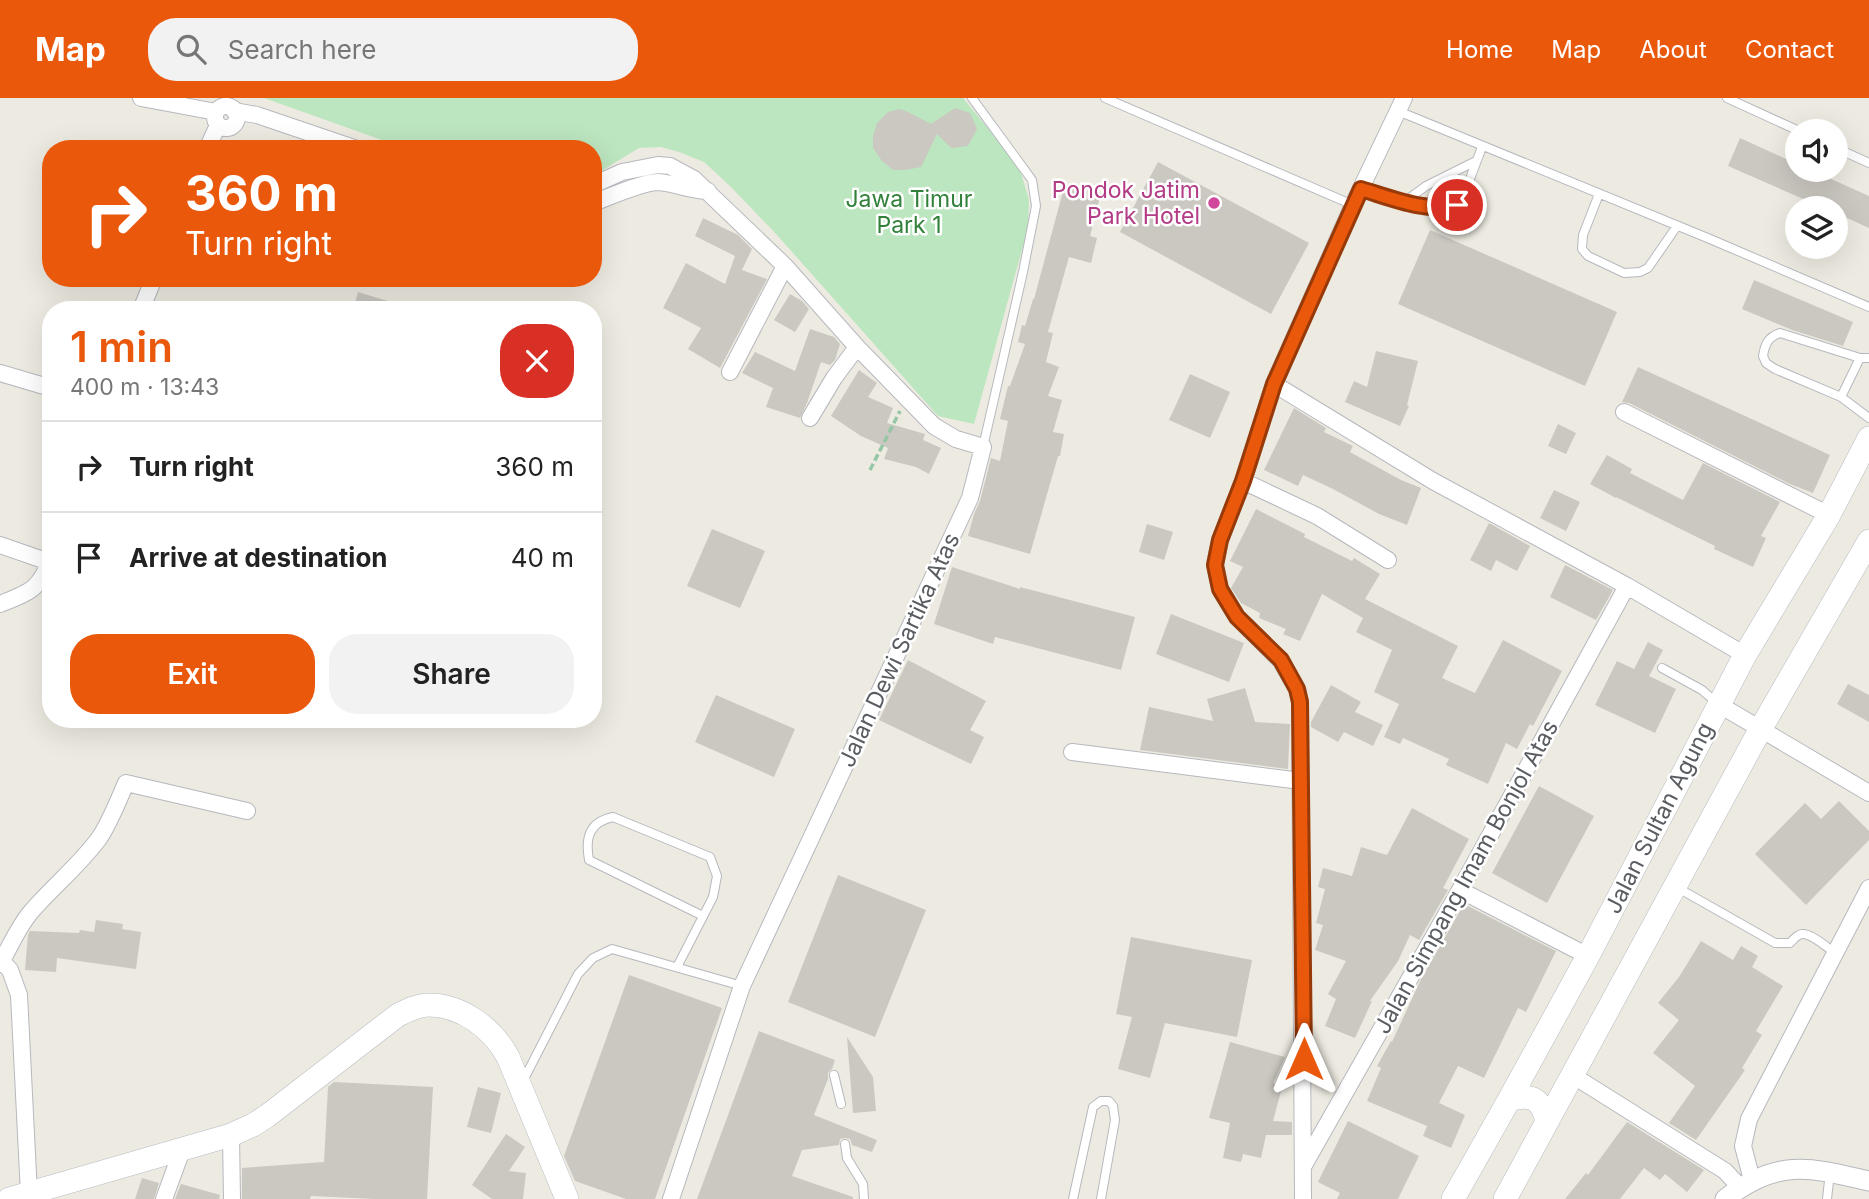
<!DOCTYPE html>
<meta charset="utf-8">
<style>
body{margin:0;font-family:Inter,sans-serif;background:#f2f2f2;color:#222;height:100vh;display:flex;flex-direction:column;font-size:26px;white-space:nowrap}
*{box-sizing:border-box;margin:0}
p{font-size:23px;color:#767676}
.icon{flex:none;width:38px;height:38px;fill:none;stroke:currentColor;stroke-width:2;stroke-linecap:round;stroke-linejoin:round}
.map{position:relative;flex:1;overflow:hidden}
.details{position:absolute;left:42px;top:203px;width:560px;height:427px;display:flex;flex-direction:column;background:#fff;border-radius:28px;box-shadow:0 7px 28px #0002}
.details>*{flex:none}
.hud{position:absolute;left:42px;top:42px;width:560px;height:147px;border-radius:28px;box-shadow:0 7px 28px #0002;background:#ea580c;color:#fff;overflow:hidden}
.fabs{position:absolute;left:1785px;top:21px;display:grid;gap:14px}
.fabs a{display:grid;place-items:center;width:63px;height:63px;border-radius:50%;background:#fff;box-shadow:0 7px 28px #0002;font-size:35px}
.pin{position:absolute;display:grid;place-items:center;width:60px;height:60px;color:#fff;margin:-30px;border:4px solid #fff;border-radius:50%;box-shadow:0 2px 7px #0007}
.me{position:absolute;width:77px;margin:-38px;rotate:0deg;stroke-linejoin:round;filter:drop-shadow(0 0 5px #0008)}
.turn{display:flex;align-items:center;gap:24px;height:147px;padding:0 28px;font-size:32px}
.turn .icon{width:91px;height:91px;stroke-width:2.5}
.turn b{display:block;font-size:49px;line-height:60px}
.round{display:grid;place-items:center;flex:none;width:74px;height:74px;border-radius:28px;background:#f2f2f2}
.summary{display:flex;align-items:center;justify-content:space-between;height:119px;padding:0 28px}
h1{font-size:42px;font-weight:600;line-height:52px;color:#ea580c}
.button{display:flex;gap:14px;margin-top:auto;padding:14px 28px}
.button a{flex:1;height:80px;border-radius:28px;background:#ea580c;color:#fff;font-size:28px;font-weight:600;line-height:80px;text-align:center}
.button a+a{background:#f2f2f2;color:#222}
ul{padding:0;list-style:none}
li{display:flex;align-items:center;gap:21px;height:91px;padding:0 28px;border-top:2px solid #e0e0e0}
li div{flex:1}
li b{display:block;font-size:26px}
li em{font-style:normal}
header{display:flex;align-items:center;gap:42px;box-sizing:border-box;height:98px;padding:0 35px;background:#ea580c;color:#fff}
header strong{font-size:33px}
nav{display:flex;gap:38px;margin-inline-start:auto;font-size:24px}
.search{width:490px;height:63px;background:#f2f2f2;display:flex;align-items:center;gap:18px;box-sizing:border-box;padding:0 24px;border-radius:28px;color:#767676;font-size:26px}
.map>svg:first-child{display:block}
.green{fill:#bce6bf}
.building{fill:#cac8c0}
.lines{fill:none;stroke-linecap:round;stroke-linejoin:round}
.service-casing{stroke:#b6b8be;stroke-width:10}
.minor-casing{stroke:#b6b8be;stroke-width:18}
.tertiary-casing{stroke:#b6b8be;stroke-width:21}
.secondary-casing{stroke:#b6bac0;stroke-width:24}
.path{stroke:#95c7a6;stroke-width:3.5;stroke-dasharray:7 3.5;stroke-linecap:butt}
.service{stroke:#fff;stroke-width:8}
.minor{stroke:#fff;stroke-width:16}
.tertiary{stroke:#fff;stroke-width:19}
.secondary{stroke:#fff;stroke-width:23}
.route-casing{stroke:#983908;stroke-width:18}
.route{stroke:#ea580c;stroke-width:12}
.hotel-dot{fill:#d1479c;stroke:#fff;stroke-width:2.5}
.labels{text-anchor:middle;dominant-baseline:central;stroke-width:5;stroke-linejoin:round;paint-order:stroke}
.hotel-label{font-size:23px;fill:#b23c85;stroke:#fff;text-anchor:end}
.park-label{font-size:23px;fill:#31813b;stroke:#fff}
.street-label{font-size:23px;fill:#595d62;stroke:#fff}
</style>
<header>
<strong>Map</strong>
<div class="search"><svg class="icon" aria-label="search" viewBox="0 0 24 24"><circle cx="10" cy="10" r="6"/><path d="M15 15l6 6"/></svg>Search here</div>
<nav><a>Home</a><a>Map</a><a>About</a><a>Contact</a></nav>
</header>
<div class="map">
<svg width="1869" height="1101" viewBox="0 0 1869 1101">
<rect width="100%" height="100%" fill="#edebe1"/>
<!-- green -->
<path class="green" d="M264,0H963L1019,68L1029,102L1028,130L974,326L938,318L777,137L730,88L704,64L679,54L661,49L639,50L593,78V51H407Z"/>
<!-- building -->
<path class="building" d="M955,10L970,15L977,31L968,48L951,50L937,36L921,69L905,72H893L882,63L873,50V38L877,25L888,14L899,11L906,13L931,26Z
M1740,40L1797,66V72H1811L1869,98V130L1836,115V110H1824L1728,68Z
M1158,64L1309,145L1271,216L1120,134Z
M1065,86L1101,95L1090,138L1097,140L1091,165L1069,159L1048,234L1053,235L1046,264L1059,269L1048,298L1062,302L1053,334L1064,336L1060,358H1058L1030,456L968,438L974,416L980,403L991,360L1000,363L1008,323L1000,321L1008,288H1010L1025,246L1018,244L1022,227L1025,228L1033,201H1034Z
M703,120L738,137L752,151L742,172L767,181L720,270L688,251L701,230L663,210L686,165L725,186L735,158L695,138Z
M1430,132L1617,214L1585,288L1398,206Z
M1754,182L1853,224L1843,248L1792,232L1742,211Z
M358,194L404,208L403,212H353Z
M790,196L802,203L809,211L795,234L774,222Z
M810,231L834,239L840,246L835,262L830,267L821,264L807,305L800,320L766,309L773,290L742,275L755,254L795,273Z
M1376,253L1418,263L1407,307L1409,308L1400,328L1345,304L1354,283L1367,289Z
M1638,269L1830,357L1813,395L1790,386L1629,305L1622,304Z
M859,272L877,285L868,299L893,310L887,325L925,336L923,342L941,350L929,376L916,369L884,361L888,350L861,338L831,318Z
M1190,276L1230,294L1210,340L1169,322Z
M1294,310L1326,330L1324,334L1353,348L1350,354L1401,382L1421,390L1407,427L1379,416L1333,391L1303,377L1298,388L1264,372Z
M1558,326L1576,335L1566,356L1548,348Z
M1607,357L1632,371L1630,375L1683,402L1703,365L1780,404L1761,438L1766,440L1753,469L1714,451L1715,448L1616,399V400L1590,386Z
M1554,392L1580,404L1566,433L1540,420Z
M1256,411L1305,436L1304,439L1352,463L1354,460L1380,476L1365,501L1458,548L1442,580L1475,595L1503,542L1562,573L1533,628L1530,626L1517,651L1506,645L1488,686L1446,667L1449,661L1403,640L1400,646L1384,639L1399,606L1374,594L1392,552L1356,534L1363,520L1322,496L1300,543L1283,536L1286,531L1259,520L1260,515L1241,505L1231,490L1243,469L1230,463Z
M1489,425L1530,448L1517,473L1496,462L1491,473L1470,462Z
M1147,426L1173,434L1164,462L1139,454Z
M712,431L765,453L740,510L687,488Z
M1565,467L1613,492L1596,522L1550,499Z
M952,469L1020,491V489L1135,519L1121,572L995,539L993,546L934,526Z
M1171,516L1244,545L1229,584L1156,556Z
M1648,544L1663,552L1649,578L1676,591L1655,635L1595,607L1617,563L1634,571Z
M908,562L986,603L970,632L984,639L971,666L879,622Z
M1848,586L1869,597V624L1837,606Z
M1331,587L1361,604L1355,614L1383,627L1373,648L1344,634L1338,644L1311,629V624Z
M1245,590L1255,624L1290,626L1288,671L1140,652L1149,609L1213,623L1207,601Z
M716,597L795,631L774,679L695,644Z
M1539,688L1594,718L1547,805L1492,775Z
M1839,703L1869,733V742L1806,807L1755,756L1805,705L1821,721Z
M1412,710L1469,741L1443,790L1448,792L1419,842L1410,837L1398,863L1370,903H1372L1355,940L1325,928L1336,901L1328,896L1346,863L1315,852L1323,827L1316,825L1325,791L1318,789L1323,770L1352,778L1361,749L1387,757Z
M838,777L926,812L875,939L788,904Z
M1464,806L1556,853L1526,914L1518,910L1484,980L1458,968L1439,1005L1465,1017L1451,1050L1423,1038L1427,1028L1367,1003L1381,970L1377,968L1391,943L1392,944L1421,881Z
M96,822L123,826L122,831L141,834L136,871L57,860L56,874L25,872L28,837L30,833L79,835L80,832L94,834Z
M1131,839L1252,862L1237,939L1165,925L1150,980L1118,971L1132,919L1116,916Z
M1701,843L1733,862L1741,848L1758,858L1752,869L1783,888L1756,933L1762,937L1742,970L1745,972L1696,1042L1669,1025L1695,988L1653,955L1679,922L1658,905L1679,879Z
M629,877L722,910L655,1101H626L575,1083L564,1058Z
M759,933L835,962L832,971L828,975V981L814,1017L877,1042L872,1054L852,1047L850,1041L845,1040L840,1041L839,1047L802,1052L792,1078L853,1099V1101H697Z
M847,939L873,979L876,1013L853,1015Z
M1230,944L1285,959L1273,985L1282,990L1273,1023L1292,1024V1037H1266L1261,1060L1243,1056L1241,1064L1223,1060L1230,1025L1209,1020Z
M334,984L433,989L427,1101H375L311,1098L310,1101H242V1070L324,1064L328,989Z
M478,989L501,995L491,1035L467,1029Z
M1348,1023L1419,1058L1398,1101H1337L1340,1095L1318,1084Z
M1627,1024L1704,1072L1687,1094L1665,1076L1660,1082L1644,1070L1620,1101H1565L1586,1075L1588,1077Z
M506,1036L525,1049L509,1073L526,1075L523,1101H492L472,1087Z
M142,1080L159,1085L154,1101H135Z
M181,1086L220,1097L219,1101H175Z"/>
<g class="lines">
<defs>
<path id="service" d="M972,0L1032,82L1036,108L1023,174L983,349
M1105,0L1353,107
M1727,0L1799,33
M1398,13L1710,141L1869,209
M1836,50L1869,65
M1361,91L1404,104L1443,111L1457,108L1462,102L1482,49
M1599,96L1583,137L1582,151L1588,158L1624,175L1640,174L1648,170L1677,128
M1404,104L1426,88L1476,63
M1860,260L1780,235C1768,239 1765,246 1763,258L1766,265L1775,271L1841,299L1869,320
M1841,299L1860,260H1869
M1662,570L1702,592L1718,606
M1678,790L1775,845H1790C1793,842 1795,839 1799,837C1808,832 1826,849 1834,854
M677,869L713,799L717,778L710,759L613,719C589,724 585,740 589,762L703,818
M834,977L841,1006
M523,983L578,876L593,860L612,851L742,888
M845,1046L847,1060L863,1086L864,1101
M1073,1101L1093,1009L1101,1003H1109L1113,1008L1115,1022L1101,1101
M1827,1101L1830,1074"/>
<path id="minor" d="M141,0L216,14
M215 19a11 11 0 1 1 22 0a11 11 0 1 1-22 0Z
M234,13L257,17L357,51
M207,51L218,27
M593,87L622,74L658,67L670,68L694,81L785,168L857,249L934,328L956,341L983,349L970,400L742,888L671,1101
M593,105C609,99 643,84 658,84C675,85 691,93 708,93
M141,212L154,180
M730,274L785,168
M0,275L51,290
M1274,286L1433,383L1627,488L1745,557
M1624,314L1829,417
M810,320L834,280L857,249
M1243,383L1317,418L1388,462
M0,447L49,464
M0,506C30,494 39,492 51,461
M1718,606L1869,695
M1072,654L1301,683
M1460,792L1588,858
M0,861L10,872L19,897L29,1096
M0,866C10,849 17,831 30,815C52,789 80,767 100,739C111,722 118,703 126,685L247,713
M1572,977L1725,1073L1740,1089
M231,1037L232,1101
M1304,1067L1460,792L1627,488
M1752,1082L1743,1048L1749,1021L1869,790
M164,1101L182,1052
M1303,1101L1300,604L1297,591L1281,563L1237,519L1220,491L1215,467L1220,442L1243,383L1274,286L1353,107L1404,0"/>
<path id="tertiary" d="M1725,1101C1778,1060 1809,1069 1869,1083"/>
<path id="secondary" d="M1509,1002C1532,995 1541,1001 1547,1023
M9,1101L231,1037L253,1027L267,1018L398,917C408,912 418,907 429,907C462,907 493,931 508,959L567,1101
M1453,1101L1509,1002L1588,858L1745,557L1829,417L1869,340
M1505,1101L1760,632L1869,443"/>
</defs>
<!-- service casing -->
<use href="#service" class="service-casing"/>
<!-- minor casing -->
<use href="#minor" class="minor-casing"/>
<!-- tertiary casing -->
<use href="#tertiary" class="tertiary-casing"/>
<!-- secondary casing -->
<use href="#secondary" class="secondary-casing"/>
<!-- path -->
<path class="path" d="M870,372L900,313"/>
<!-- service -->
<use href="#service" class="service"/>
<!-- minor -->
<use href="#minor" class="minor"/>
<!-- tertiary -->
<use href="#tertiary" class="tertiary"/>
<!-- secondary -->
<use href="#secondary" class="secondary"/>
</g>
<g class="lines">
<defs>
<path id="route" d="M1304,961L1300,604L1297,591L1281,562L1237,519L1220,491L1215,467L1220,442L1243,383L1274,286L1361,91C1391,100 1426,115 1457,107"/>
</defs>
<!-- route casing -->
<use href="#route" class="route-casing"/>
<!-- route -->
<use href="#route" class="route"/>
</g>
<!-- markers -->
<circle class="hotel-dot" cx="1214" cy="105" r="7"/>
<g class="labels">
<!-- hotel labels -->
<g class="hotel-label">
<text x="1200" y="92">Pondok Jatim<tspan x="1200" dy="26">Park Hotel</tspan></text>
</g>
<!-- park labels -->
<g class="park-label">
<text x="909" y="101">Jawa Timur<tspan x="909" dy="26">Park 1</tspan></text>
</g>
<!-- street labels -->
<g class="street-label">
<text transform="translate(899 552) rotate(-65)">Jalan Dewi Sartika Atas</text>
<text transform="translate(1659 720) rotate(-63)">Jalan Sultan Agung</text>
<text transform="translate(1466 779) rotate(-61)">Jalan Simpang Imam Bonjol Atas</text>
</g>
</g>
</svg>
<div class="fabs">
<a><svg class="icon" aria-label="sound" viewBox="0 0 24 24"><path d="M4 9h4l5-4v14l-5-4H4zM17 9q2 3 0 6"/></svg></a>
<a><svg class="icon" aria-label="layers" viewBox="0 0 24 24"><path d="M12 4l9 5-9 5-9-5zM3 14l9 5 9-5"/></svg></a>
</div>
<div class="pin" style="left:1457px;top:107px;background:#d93025"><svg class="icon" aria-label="arrive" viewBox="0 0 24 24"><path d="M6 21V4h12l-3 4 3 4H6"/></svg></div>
<svg class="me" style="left:1304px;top:961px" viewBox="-20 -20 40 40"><path d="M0-17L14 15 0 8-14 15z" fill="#ea580c" stroke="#fff" stroke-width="4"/></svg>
<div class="hud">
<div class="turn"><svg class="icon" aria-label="right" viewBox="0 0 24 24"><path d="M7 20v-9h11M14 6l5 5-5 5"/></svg><div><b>360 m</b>Turn right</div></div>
</div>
<section class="details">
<div class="summary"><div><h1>1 min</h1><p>400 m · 13:43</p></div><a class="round" style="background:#d93025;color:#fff"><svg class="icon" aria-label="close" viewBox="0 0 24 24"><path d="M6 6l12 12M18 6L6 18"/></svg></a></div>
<ul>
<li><svg class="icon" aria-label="right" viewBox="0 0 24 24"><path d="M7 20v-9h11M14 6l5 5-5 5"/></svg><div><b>Turn right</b></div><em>360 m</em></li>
<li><svg class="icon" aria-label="arrive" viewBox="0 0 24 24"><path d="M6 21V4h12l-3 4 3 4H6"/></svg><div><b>Arrive at destination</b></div><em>40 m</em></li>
</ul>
<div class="button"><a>Exit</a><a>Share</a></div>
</section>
</div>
